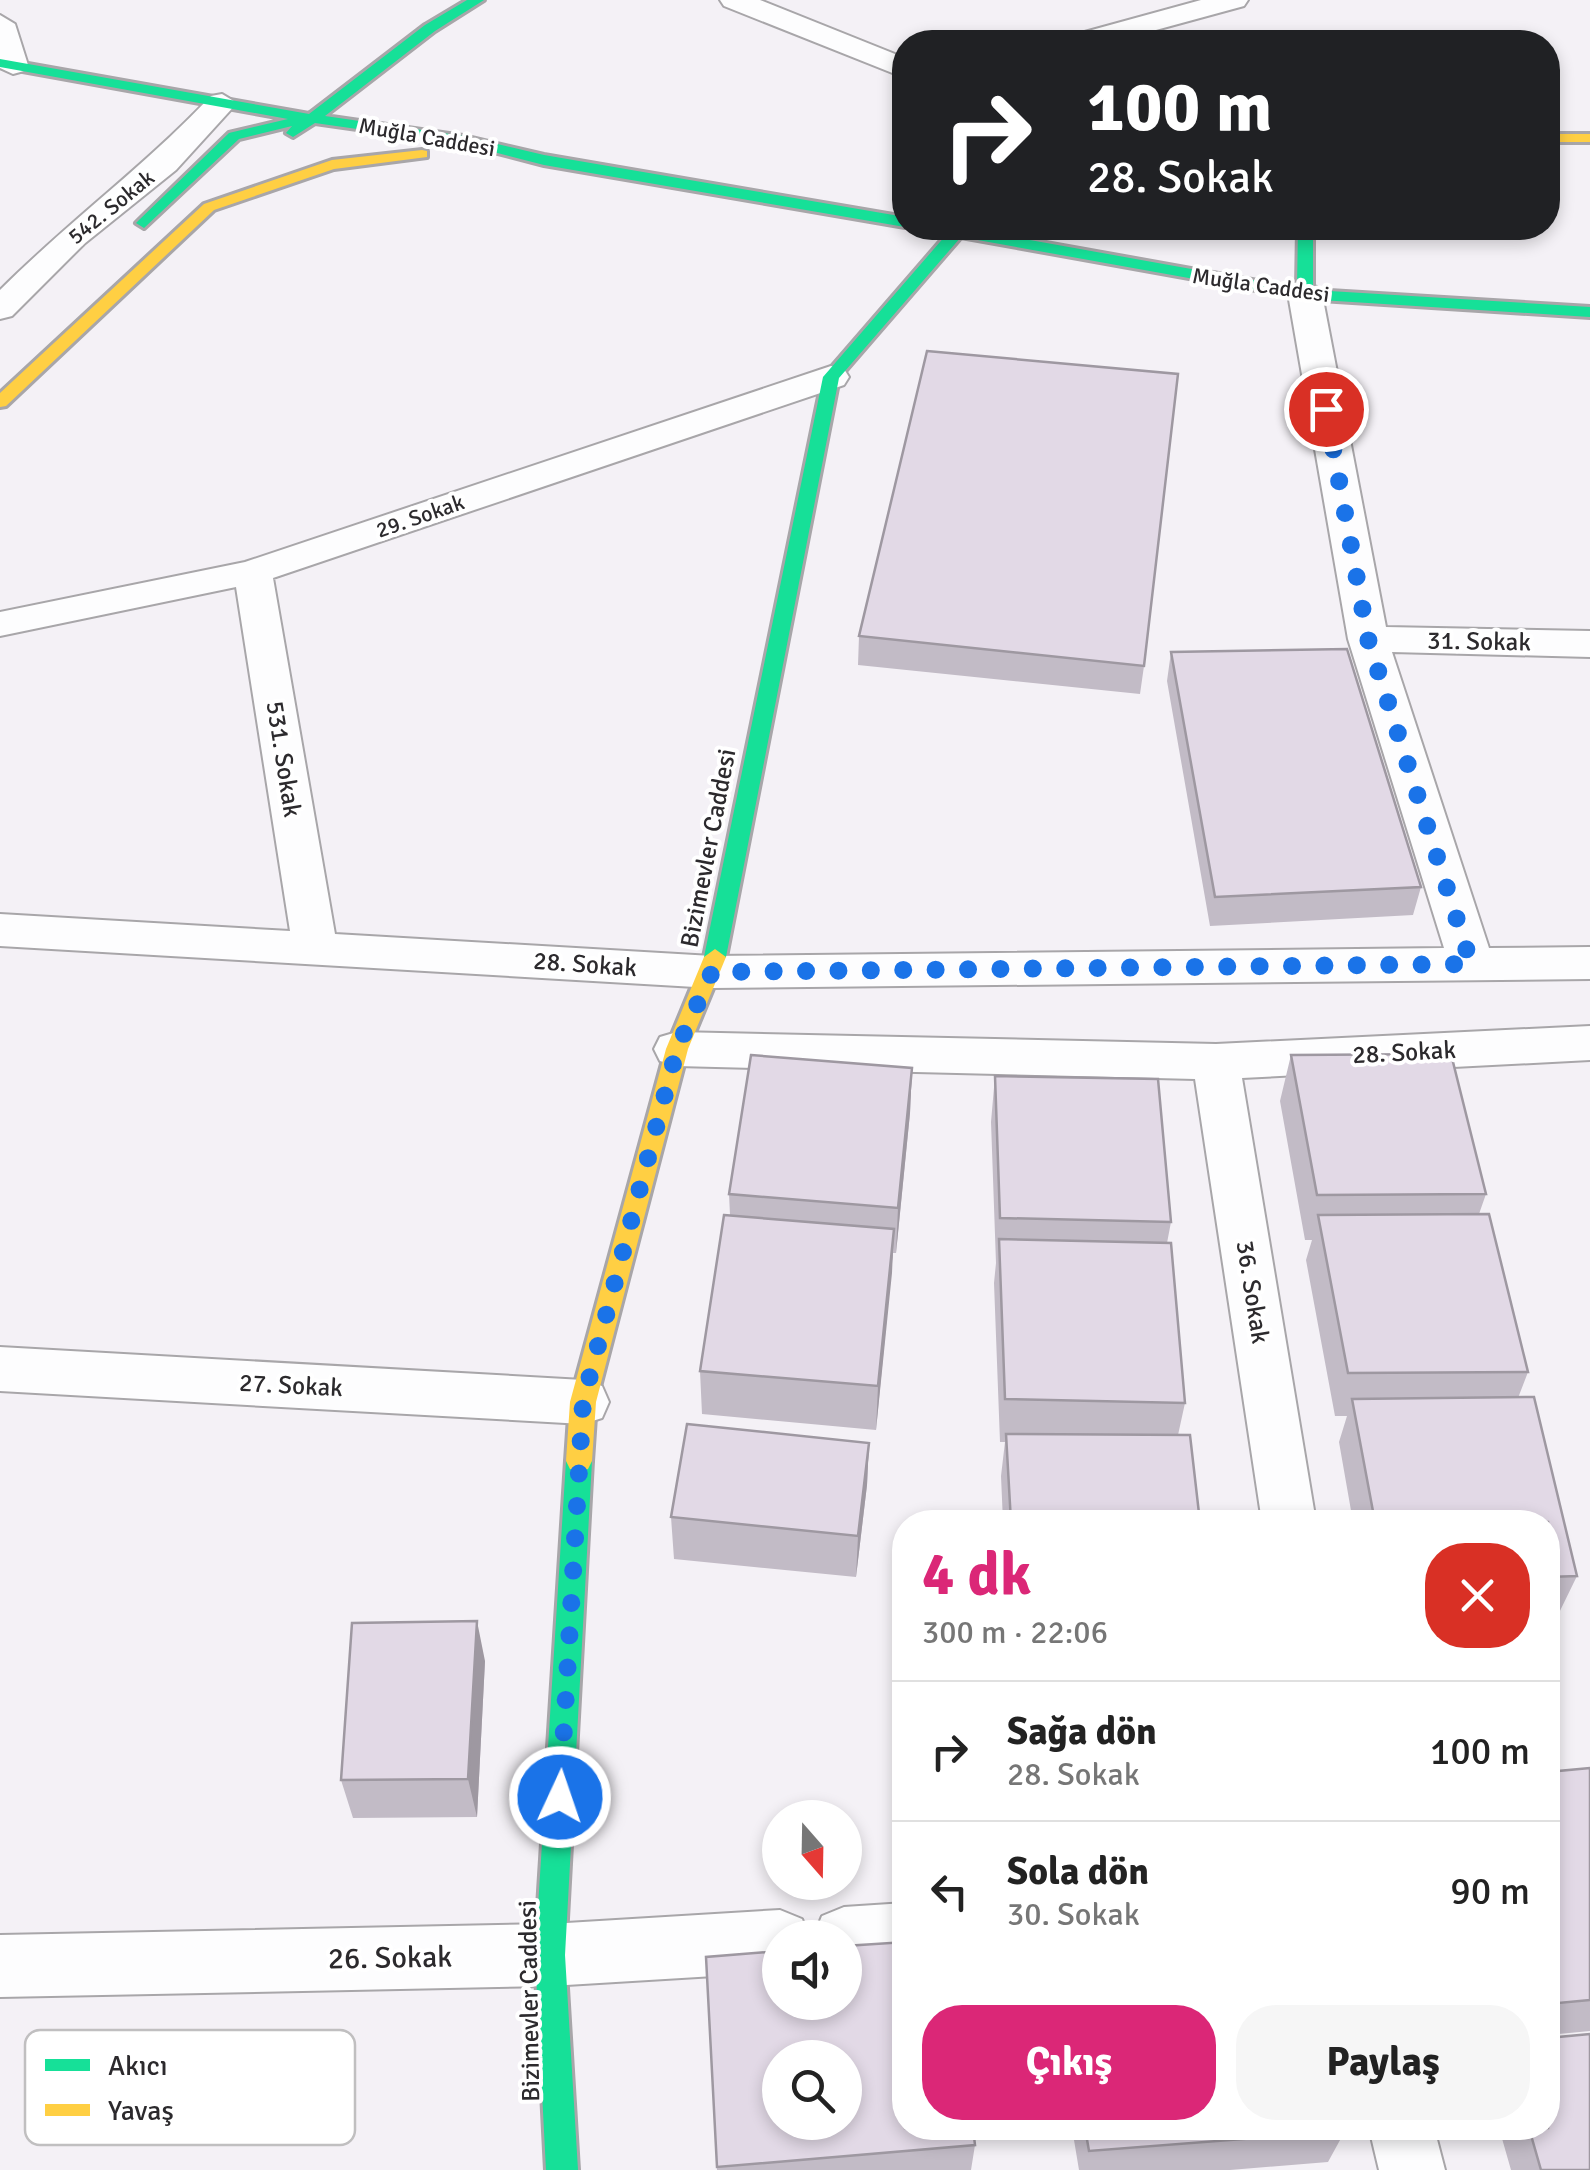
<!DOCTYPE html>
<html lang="tr">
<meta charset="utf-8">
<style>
body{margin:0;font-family:Signika,sans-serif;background:#f6f6f6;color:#222;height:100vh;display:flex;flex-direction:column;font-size:38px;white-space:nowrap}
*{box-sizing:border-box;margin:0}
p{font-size:32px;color:#767676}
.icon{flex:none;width:55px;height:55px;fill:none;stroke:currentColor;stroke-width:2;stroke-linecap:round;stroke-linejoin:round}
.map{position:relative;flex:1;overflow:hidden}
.details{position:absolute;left:892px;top:1510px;width:668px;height:630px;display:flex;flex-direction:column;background:#fff;border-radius:40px;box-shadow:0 5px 15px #0003}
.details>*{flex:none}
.banner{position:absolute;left:892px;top:30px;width:668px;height:210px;border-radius:40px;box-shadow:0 5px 15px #0003;background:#202124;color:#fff;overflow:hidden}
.needle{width:65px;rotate:160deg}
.tools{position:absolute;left:762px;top:1800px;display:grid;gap:20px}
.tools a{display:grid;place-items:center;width:100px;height:100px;border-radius:50%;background:#fff;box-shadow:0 5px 15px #0003;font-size:50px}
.pin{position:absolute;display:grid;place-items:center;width:85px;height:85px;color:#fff;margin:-42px;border:5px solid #fff;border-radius:50%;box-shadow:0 2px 10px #0007}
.me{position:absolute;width:110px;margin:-55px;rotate:3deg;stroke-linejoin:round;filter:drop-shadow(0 0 8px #0008)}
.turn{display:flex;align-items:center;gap:35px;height:210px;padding:0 30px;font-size:45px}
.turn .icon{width:130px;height:130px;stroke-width:2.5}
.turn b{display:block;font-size:70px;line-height:85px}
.round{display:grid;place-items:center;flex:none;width:105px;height:105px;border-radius:40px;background:#f6f6f6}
.head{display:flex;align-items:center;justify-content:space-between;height:170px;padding:0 30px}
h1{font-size:60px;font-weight:800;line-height:75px;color:#db2777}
.cta{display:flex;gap:20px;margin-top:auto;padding:20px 30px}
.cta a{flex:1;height:115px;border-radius:40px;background:#db2777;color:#fff;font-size:40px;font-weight:800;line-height:115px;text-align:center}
.cta a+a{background:#f6f6f6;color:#222}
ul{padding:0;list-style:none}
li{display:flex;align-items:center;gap:30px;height:140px;padding:0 30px;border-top:2px solid #e0e0e0}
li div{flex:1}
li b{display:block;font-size:38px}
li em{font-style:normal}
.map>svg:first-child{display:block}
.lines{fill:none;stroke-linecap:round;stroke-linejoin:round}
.street-casing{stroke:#a8a6a9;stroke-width:4}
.fast-casing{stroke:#a8a6a9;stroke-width:6}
.slow-casing{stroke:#a8a6a9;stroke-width:6}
.street{fill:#fdfdfe;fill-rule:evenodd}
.fast{fill:#16e098;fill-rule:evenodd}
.slow{fill:#ffcf43;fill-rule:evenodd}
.wall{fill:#c2bbc6}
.shaded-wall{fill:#9e98a1}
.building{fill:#e2d9e6;stroke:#9e98a1;stroke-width:2.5;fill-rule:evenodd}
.route{stroke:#1a73e8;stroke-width:18;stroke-dasharray:0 32.4}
.labels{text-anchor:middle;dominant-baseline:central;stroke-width:8;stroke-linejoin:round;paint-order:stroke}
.far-street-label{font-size:22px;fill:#2c2a2d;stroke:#fff}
.street-label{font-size:25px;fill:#2c2a2d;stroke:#fff}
.near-street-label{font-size:30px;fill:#2c2a2d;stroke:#fff}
.key{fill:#fff;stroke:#c0bfc0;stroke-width:2.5}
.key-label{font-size:28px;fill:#2c2a2d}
</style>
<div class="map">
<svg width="1590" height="2170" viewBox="0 0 1590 2170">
<rect width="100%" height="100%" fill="#f4f1f6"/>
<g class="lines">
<defs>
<path id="street" d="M720,0H760L905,58V78L724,6Z
M1201,0H1248L1244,6L1112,42H1065L1070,36Z
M0,15L15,24L28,65L24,71L13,74L0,68Z
M222,94L237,103L176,170L84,244L12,316L0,319V290C68,222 145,166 211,96Z
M1305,284L1317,287L1322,294L1386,627L1590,631V657L1392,652L1489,948L1590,947V979L712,988L0,946V914L290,931L236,587L0,636V612L245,562L831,366L844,369L849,377L844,385L273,578L335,934L712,956L1444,948L1348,639L1288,294L1293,287Z
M1590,1026V1060L1242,1078L1316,1522H1262L1195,1079L677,1066L660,1061L654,1049L660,1037L677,1032L1216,1044Z
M0,1347L583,1380L602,1386L609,1402L602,1418L583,1424L0,1391Z
M905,1903V1965L845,1969V1938H813L822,1916L844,1907Z
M780,1910L802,1919L810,1938H780V1972L550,1986L0,1997V1935L550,1924Z
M1369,2128H1434L1445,2170H1379Z"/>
<path id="fast" d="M467,0H484L435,31L325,116L463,136L544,155L905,217V227L544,165L463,144L315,123L293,137L286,133L292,126L239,139L144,228L136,223L139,220L229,133L288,119L0,67V59L309,114L425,25Z
M929,228H963L1297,288L1298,228H1313V290L1590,307V317L1305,299L961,237L839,378L726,957L715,965L704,957L823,377L946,235L930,231Z
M579,1450L588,1453L592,1461L565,1955L578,2170H546L535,1955L566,1461L570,1453Z"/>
<path id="slow" d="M1548,134H1590V142H1548Z
M422,150L427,151V157L334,169L214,210L6,406L0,407V393L204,204L332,160Z
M715,949L726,957L688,1049L596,1402L592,1461L588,1469L579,1472L570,1469L566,1461L570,1402L666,1049L704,957Z"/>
</defs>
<!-- street casing -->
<use href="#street" class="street-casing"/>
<!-- fast casing -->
<use href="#fast" class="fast-casing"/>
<!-- slow casing -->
<use href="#slow" class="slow-casing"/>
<!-- street -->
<use href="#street" class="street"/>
<!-- fast -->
<use href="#fast" class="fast"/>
<!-- slow -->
<use href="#slow" class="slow"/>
</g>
<!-- wall -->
<path class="wall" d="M859,636L1144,666L1140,694L858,665Z
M1171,652L1421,887L1413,915L1210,926L1167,681Z
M1291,1055L1486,1194L1479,1214L1528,1372L1518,1398L1577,1576L1557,1617H1548V1522H1353L1339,1442L1347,1416H1335L1306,1260L1312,1240H1305L1280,1101Z
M912,1068L910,1113L896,1253H893L876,1430L702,1414L700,1371L730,1215L729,1194Z
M995,1076L1171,1222L1167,1243L1185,1403L1178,1435L1200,1522H1003L1001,1476L1005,1442H1000L994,1283L996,1263L991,1122Z
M869,1443L867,1485L856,1577L674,1559L671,1517Z
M485,1661L477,1817L353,1818L341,1780Z
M1590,1768V2031L1548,2035V1772Z
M706,1957L975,2145L971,2170H717Z
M1072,2128H1344L1345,2131L1328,2162L1230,2170H1079Z
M1499,2128H1548L1590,2170H1511Z"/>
<!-- shaded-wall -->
<path class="shaded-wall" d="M912,1068L910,1113L896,1253L898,1208Z
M894,1229L892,1273L876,1430L878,1386Z
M869,1443L867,1485L856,1577L858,1536Z
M477,1621L485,1661L477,1817L468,1779Z"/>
<!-- building -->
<path class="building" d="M927,351L1178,374L1144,666L859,636Z
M1347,649L1421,887L1215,897L1171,652Z
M1451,1054L1486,1194L1317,1195L1291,1055Z
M751,1055L912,1068L898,1208L729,1194Z
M995,1076L1158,1079L1171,1222L1000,1218Z
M1489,1214L1528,1372L1348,1373L1318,1215Z
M724,1215L894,1229L878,1386L700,1371Z
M999,1239L1171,1243L1185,1403L1005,1399Z
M1534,1397L1577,1576L1548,1577V1522H1375L1352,1399Z
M687,1424L869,1443L858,1536L671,1517Z
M1006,1434L1190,1435L1200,1522H1011Z
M477,1621L468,1779L341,1780L352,1623Z
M1590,1768V2000L1548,2004V1772Z
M905,1942V2128H973L975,2145L717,2167L706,1957L780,1951V2002H845V1946ZM780,2058H845V2122H780Z
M1590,2034V2170H1541L1529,2128H1548V2038Z
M1085,2128H1344L1345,2131L1089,2151Z"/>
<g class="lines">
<!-- route -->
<path class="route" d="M560,1797L583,1402L677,1049L712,972L1471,964L1368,639L1326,409"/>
</g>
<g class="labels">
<!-- far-street labels -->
<g class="far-street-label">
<text transform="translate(427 137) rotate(10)">Muğla Caddesi</text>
<text transform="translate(111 207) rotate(-39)">542. Sokak</text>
<text transform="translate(1261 285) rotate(8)">Muğla Caddesi</text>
<text transform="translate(420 516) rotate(-19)">29. Sokak</text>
</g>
<!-- street labels -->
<g class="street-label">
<text transform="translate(1479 641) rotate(1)">31. Sokak</text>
<text transform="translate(284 759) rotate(81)">531. Sokak</text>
<text transform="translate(708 848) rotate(-79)">Bizimevler Caddesi</text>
<text transform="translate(585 964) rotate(4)">28. Sokak</text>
<text transform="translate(1404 1052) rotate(-3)">28. Sokak</text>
<text transform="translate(1253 1292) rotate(81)">36. Sokak</text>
<text transform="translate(291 1385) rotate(3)">27. Sokak</text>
<text transform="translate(529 2001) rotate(-91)">Bizimevler Caddesi</text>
</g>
<!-- near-street labels -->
<g class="near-street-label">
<text transform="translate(390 1958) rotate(-1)">26. Sokak</text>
</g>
</g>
<!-- legend -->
<rect x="25" y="2030" width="330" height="115" rx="15" class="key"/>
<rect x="45" y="2059" width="45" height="12" fill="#16e098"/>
<rect x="45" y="2104" width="45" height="12" fill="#ffcf43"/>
<g class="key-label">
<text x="108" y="2075">Akıcı</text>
<text x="108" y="2120">Yavaş</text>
</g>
</svg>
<div class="tools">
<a><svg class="needle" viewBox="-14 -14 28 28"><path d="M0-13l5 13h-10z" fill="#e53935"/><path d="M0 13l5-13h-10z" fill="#767676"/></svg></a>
<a><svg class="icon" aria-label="sound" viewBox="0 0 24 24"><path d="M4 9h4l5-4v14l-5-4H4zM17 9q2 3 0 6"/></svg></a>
<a><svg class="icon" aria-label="search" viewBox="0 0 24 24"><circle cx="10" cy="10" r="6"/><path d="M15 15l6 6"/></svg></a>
</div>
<div class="pin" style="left:1326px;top:409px;background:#d93025"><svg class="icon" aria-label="arrive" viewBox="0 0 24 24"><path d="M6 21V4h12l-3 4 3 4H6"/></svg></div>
<svg class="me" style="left:560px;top:1797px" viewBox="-20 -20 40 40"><circle r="17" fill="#1a73e8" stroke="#fff" stroke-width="3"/><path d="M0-11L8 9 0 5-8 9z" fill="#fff"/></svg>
<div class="banner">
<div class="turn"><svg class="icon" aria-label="right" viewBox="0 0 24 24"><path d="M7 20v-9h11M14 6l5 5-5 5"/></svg><div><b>100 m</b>28. Sokak</div></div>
</div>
<section class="details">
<div class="head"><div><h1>4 dk</h1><p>300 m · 22:06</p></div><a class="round" style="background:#d93025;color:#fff"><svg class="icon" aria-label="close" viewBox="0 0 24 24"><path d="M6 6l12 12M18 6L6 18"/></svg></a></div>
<ul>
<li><svg class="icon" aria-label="right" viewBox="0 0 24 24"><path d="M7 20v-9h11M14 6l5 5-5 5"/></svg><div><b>Sağa dön</b><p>28. Sokak</p></div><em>100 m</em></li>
<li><svg class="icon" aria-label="left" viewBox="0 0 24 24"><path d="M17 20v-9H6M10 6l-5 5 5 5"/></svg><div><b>Sola dön</b><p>30. Sokak</p></div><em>90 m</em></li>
</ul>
<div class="cta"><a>Çıkış</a><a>Paylaş</a></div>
</section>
</div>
